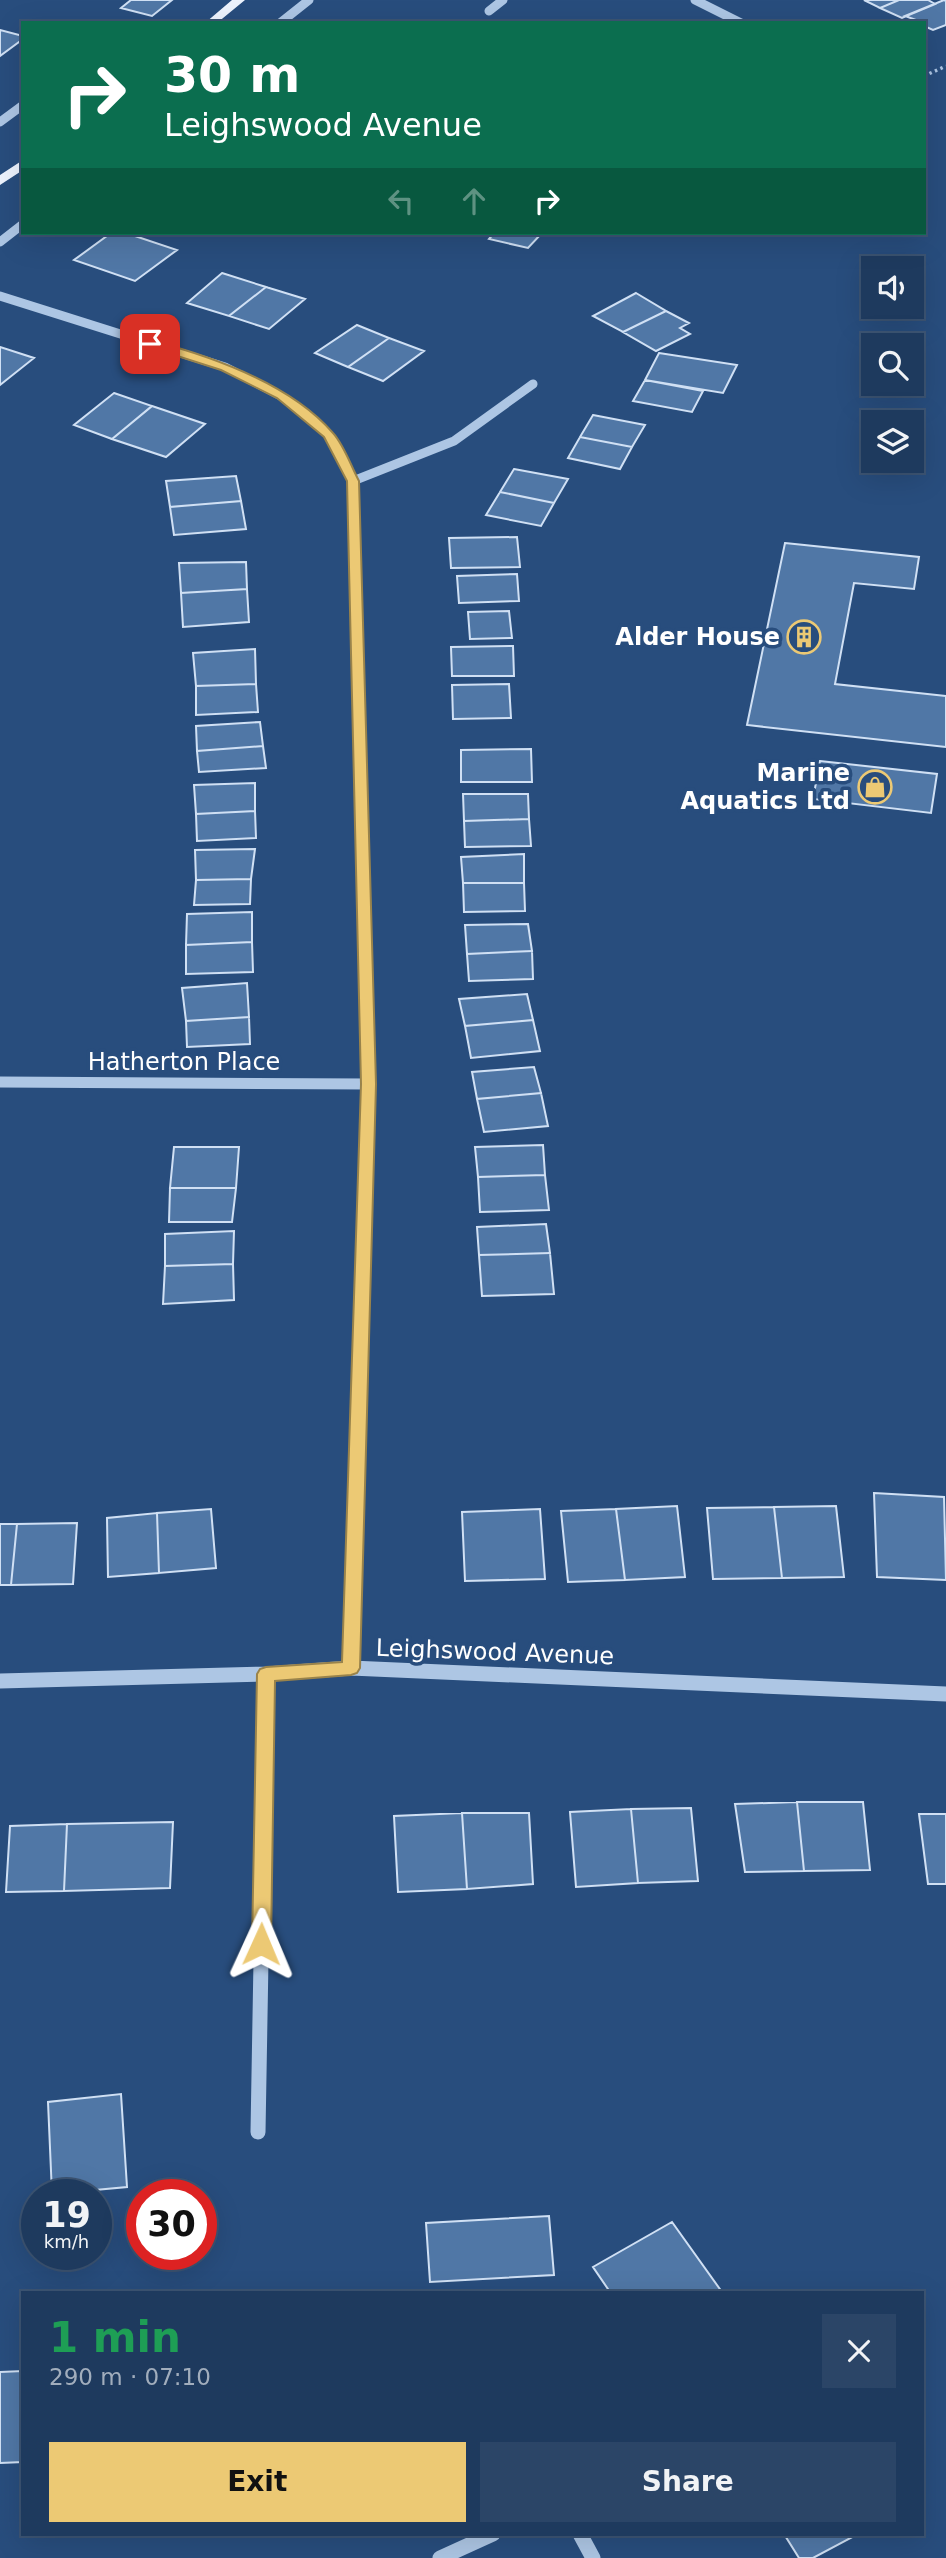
<!DOCTYPE html>
<meta charset="utf-8">
<style>
body{margin:0;font-family:"DejaVu Sans",sans-serif;background:#2b4567;color:#f1f3f6;height:100vh;display:flex;flex-direction:column;font-size:26px;white-space:nowrap}
*{box-sizing:border-box;margin:0}
p{font-size:23px;color:#a1adbc}
.icon{flex:none;width:38px;height:38px;fill:none;stroke:currentColor;stroke-width:2;stroke-linecap:round;stroke-linejoin:round}
.map{position:relative;flex:1;overflow:hidden}
.details{position:absolute;left:21px;top:2291px;width:903px;height:245px;display:flex;flex-direction:column;background:#1e3a5e;border-radius:0px;box-shadow:0 7px 28px #0002,0 0 0 2px #3c5473}
.details>*{flex:none}
.hud{position:absolute;left:21px;top:21px;width:905px;height:214px;border-radius:0px;box-shadow:0 7px 28px #0002,0 0 0 2px #3c5473;background:#0b6e4f;color:#fff;overflow:hidden}
.buttons{position:absolute;left:861px;top:256px;display:grid;gap:14px}
.buttons a{display:grid;place-items:center;width:63px;height:63px;border-radius:0px;background:#1e3a5e;box-shadow:0 7px 28px #0002,0 0 0 2px #3c5473;font-size:35px}
.speed{position:absolute;left:21px;top:2179px;display:flex;gap:14px;font-size:35px;font-weight:700;text-align:center}
.speed>*{display:grid;place-content:center;width:91px;height:91px;border-radius:50%;background:#1e3a5e;box-shadow:0 7px 28px #0002,0 0 0 2px #3c5473;line-height:1}
.speed small{font-size:18px;font-weight:400}
.speed .limit{border:10px solid #d22;background:#fff;color:#111}
.pin{position:absolute;display:grid;place-items:center;width:60px;height:60px;color:#fff;margin:-30px;border-radius:14px;box-shadow:0 4px 10px #0006}
.me{position:absolute;width:77px;margin:-38px;rotate:1deg;stroke-linejoin:round;filter:drop-shadow(0 0 5px #0008)}
.turn{display:flex;align-items:center;gap:24px;height:147px;padding:0 28px;font-size:32px}
.turn .icon{width:91px;height:91px;stroke-width:2.5}
.turn b{display:block;font-size:49px;line-height:60px}
.lanes{display:flex;align-items:center;height:66px;padding:0 28px;background:#0003;justify-content:center;gap:35px;direction:ltr}
.lanes .off{opacity:.35}
.round{display:grid;place-items:center;flex:none;width:74px;height:74px;border-radius:0px;background:#2b4567}
.summary{display:flex;align-items:center;justify-content:space-between;height:119px;padding:0 28px}
h1{font-size:42px;font-weight:700;line-height:52px;color:#1e9e55}
.action{display:flex;gap:14px;margin-top:auto;padding:14px 28px}
.action a{flex:1;height:80px;border-radius:0px;background:#ecc974;color:#111;font-size:28px;font-weight:700;line-height:80px;text-align:center}
.action a+a{background:#2b4567;color:#f1f3f6}
.map>svg:first-child{display:block}
.building{fill:#5077a6;stroke:#d0e0f4;stroke-width:2}
.lines{fill:none;stroke-linecap:round;stroke-linejoin:round}
.path{stroke:#adc6e4;stroke-width:3.5;stroke-dasharray:2.5 3.5;stroke-linecap:butt}
.minor-far2{stroke:#adc6e4;stroke-width:9}
.minor-far1{stroke:#adc6e4;stroke-width:11}
.minor{stroke:#adc6e4;stroke-width:15}
.major{fill:#edf3fd;fill-rule:evenodd}
.route{fill:#ecc974;stroke:#99834b;stroke-width:2}
.labels{text-anchor:middle;dominant-baseline:central;stroke-width:7;stroke-linejoin:round;paint-order:stroke}
.poi-label{font-size:24px;font-weight:bold;fill:#fff;stroke:#284d7d;text-anchor:end}
.street-label{font-size:24px;fill:#fff;stroke:#284d7d}
</style>
<div class="map">
<svg width="946" height="2558" viewBox="0 0 946 2558">
<rect width="100%" height="100%" fill="#284d7d"/>
<!-- building -->
<path class="building" d="M131,0H172L152,16L121,8Z
M864,0H899L880,8Z
M899,0H928L935,4L902,18L880,8Z
M944,0L946,1V25L933,30L924,26V23L905,16Z
M0,30L23,36V39L0,56Z
M111,233H126L177,250L135,281L74,260Z
M494,233H542L528,248L489,239Z
M222,273L266,287L229,316L187,303Z
M266,287L305,299L269,329L229,316Z
M636,293L666,311L623,332L593,316Z
M666,311L689,323L680,328L690,334L656,351L623,332Z
M357,325L389,338L348,367L315,353Z
M389,338L424,351L383,381L348,367Z
M0,347L34,358L0,385Z
M659,353L737,365L723,393L645,380Z
M645,380L703,391L692,412L633,401Z
M114,393L152,406L112,439L74,425Z
M152,406L205,424L166,457L112,439Z
M593,415L645,425L632,447L580,437Z
M580,437L632,447L620,469L568,458Z
M514,469L568,479L554,503L500,492Z
M236,476L241,501L170,507L166,481Z
M500,492L554,503L541,526L486,515Z
M241,501L246,529L174,535L170,507Z
M517,537L520,567L451,568L449,538Z
M785,543L919,557L914,589L854,583L835,684L946,696V747L747,725Z
M246,562L247,589L181,593L179,563Z
M517,574L519,601L459,603L457,576Z
M247,589L249,622L183,627L181,593Z
M509,611L512,638L470,639L468,612Z
M513,646L514,676H452L451,647Z
M255,649L256,684L196,686L193,653Z
M256,684L258,712L196,715V686Z
M509,684L511,718L453,719L452,685Z
M260,722L263,746L197,751L196,726Z
M263,746L266,768L199,772L197,751Z
M531,749L532,782H461V750Z
M820,761L937,774L931,813L813,799Z
M255,783V811L196,814L194,785Z
M463,794H528L529,819L464,821Z
M255,811L256,838L197,841L196,814Z
M529,819L531,846L465,847L464,821Z
M255,849L251,879L196,880L195,850Z
M524,854V883H463L461,857Z
M251,879L250,904L194,905L196,880Z
M463,883H524L525,911L464,912Z
M252,912V942L186,945L187,914Z
M528,924L532,951L467,954L465,925Z
M252,942L253,972L186,974V945Z
M532,951L533,979L469,981L467,954Z
M247,983L249,1017L186,1021L182,988Z
M527,994L533,1020L465,1026L459,999Z
M249,1017L250,1044L187,1047L186,1021Z
M533,1020L540,1051L471,1058L465,1026Z
M534,1067L541,1093L477,1099L472,1072Z
M541,1093L548,1126L484,1132L477,1099Z
M543,1145L545,1175L478,1177L475,1147Z
M174,1147H239L236,1188H170Z
M545,1175L549,1210L480,1212L478,1177Z
M170,1188H236L232,1222H169Z
M546,1224L550,1253L479,1255L477,1227Z
M234,1231L233,1264L165,1266V1234Z
M550,1253L554,1294L482,1296L479,1255Z
M233,1264L234,1300L163,1304L165,1266Z
M874,1493L944,1497L946,1580L877,1577Z
M677,1506L685,1577L625,1580L616,1509Z
M836,1506L844,1577L782,1578L774,1507Z
M774,1507L782,1578L713,1579L707,1508Z
M211,1509L216,1568L159,1573L157,1513Z
M540,1509L545,1579L465,1581L462,1512Z
M616,1509L625,1580L568,1582L561,1511Z
M157,1513L159,1573L108,1577L107,1518Z
M77,1523L73,1584L11,1585L17,1524Z
M0,1524H17L11,1585H0Z
M797,1802L804,1871L745,1872L735,1804Z
M797,1802H863L870,1870L804,1871Z
M691,1808L698,1881L638,1883L631,1809Z
M631,1809L638,1883L576,1887L570,1812Z
M462,1813L467,1889L398,1892L394,1816Z
M462,1813H529L533,1884L467,1889Z
M919,1814H946V1884H928Z
M173,1822L170,1888L64,1891L67,1824Z
M67,1824L64,1891L6,1892L10,1826Z
M121,2094L127,2187L52,2194L48,2102Z
M549,2216L554,2275L430,2282L426,2223Z
M672,2222L722,2292H610L593,2267Z
M23,2371V2462L0,2463V2372Z
M784,2534H858L813,2558H799Z"/>
<g class="lines">
<!-- path -->
<path class="path" d="M924,76L946,66"/>
<!-- minor-far2 -->
<path class="minor-far2" d="M695,0L741,23
M489,11L503,0
M280,23L309,0
M0,122L23,105
M0,242L23,224
M0,296L225,367L281,396L329,435L353,481L357,646
M353,481L454,441L533,384"/>
<!-- minor-far1 -->
<path class="minor-far1" d="M0,1082L368,1084
M356,1481L368,1084L357,645"/>
<!-- minor -->
<path class="minor" d="M351,1668L357,1479
M0,1681L266,1674L351,1668L946,1694
M258,2132L266,1674
M580,2534L593,2558
M440,2558L493,2534"/>
<!-- major -->
<path class="major" d="M232,0H245L217,23H205Z
M23,160V170L0,185V175Z"/>
</g>
<!-- route -->
<path class="route" d="M150,340C211,356 291,384 333,433C344,445 351,466 359,481L376,1084L360,1668L357,1673L351,1675L275,1681L271,1944L268,1950L261,1952L255,1950L252,1944L257,1674L260,1669L266,1667L342,1662L361,1084L347,481L324,437L277,398L221,370L146,346L145,344Z"/>
<!-- icons -->
<defs>
<symbol id="building-ring" viewBox="-11 -11 22 22"><circle r="9.5" fill="#284d7d" stroke="#ecc974" stroke-width="1.5"/><path d="M-4-6H4V6H1V3H-1V6H-4ZM-2.5-4.3h1.7v1.8h-1.7ZM.8-4.3h1.7v1.8H.8ZM-2.5-1h1.7V.8h-1.7ZM.8-1h1.7V.8H.8Z" fill="#ecc974"/></symbol>
<symbol id="shop-ring" viewBox="-11 -11 22 22"><circle r="9.5" fill="#284d7d" stroke="#ecc974" stroke-width="1.5"/><path d="M-5-2.5h2.3a2.7 3.5 0 0 1 5.4 0H5L5.5 6h-11ZM-1.5-2.5h3a1.5 2.3 0 0 0-3 0Z" fill="#ecc974"/></symbol>
</defs>
<g fill-rule="evenodd">
<use href="#building-ring" x="785" y="618" width="38" height="38"/>
<use href="#shop-ring" x="856" y="768" width="38" height="38"/>
</g>
<g class="labels">
<!-- poi labels -->
<g class="poi-label">
<text x="780" y="637">Alder House</text>
<text x="850" y="773">Marine<tspan x="850" dy="28">Aquatics Ltd</tspan></text>
</g>
<!-- street labels -->
<g class="street-label">
<text x="184" y="1062">Hatherton Place</text>
<text transform="translate(495 1652) rotate(2)">Leighswood Avenue</text>
</g>
</g>
</svg>
<div class="buttons">
<a><svg class="icon" aria-label="sound" viewBox="0 0 24 24"><path d="M4 9h4l5-4v14l-5-4H4zM17 9q2 3 0 6"/></svg></a>
<a><svg class="icon" aria-label="search" viewBox="0 0 24 24"><circle cx="10" cy="10" r="6"/><path d="M15 15l6 6"/></svg></a>
<a><svg class="icon" aria-label="layers" viewBox="0 0 24 24"><path d="M12 4l9 5-9 5-9-5zM3 14l9 5 9-5"/></svg></a>
</div>
<div class="speed"><div>19<small>km/h</small></div><div class="limit">30</div></div>
<div class="pin" style="left:150px;top:344px;background:#d93025"><svg class="icon" aria-label="arrive" viewBox="0 0 24 24"><path d="M6 21V4h12l-3 4 3 4H6"/></svg></div>
<svg class="me" style="left:261px;top:1944px" viewBox="-20 -20 40 40"><path d="M0-17L14 15 0 8-14 15z" fill="#ecc974" stroke="#fff" stroke-width="4"/></svg>
<div class="hud">
<div class="turn"><svg class="icon" aria-label="right" viewBox="0 0 24 24"><path d="M7 20v-9h11M14 6l5 5-5 5"/></svg><div><b>30 m</b>Leighswood Avenue</div></div>
<div class="lanes"><svg class="icon off" aria-label="left" viewBox="0 0 24 24"><path d="M17 20v-9H6M10 6l-5 5 5 5"/></svg><svg class="icon off" aria-label="ahead" viewBox="0 0 24 24"><path d="M12 20V5M6 11l6-6 6 6"/></svg><svg class="icon" aria-label="right" viewBox="0 0 24 24"><path d="M7 20v-9h11M14 6l5 5-5 5"/></svg></div>
</div>
<section class="details">
<div class="summary"><div><h1>1 min</h1><p>290 m · 07:10</p></div><a class="round"><svg class="icon" aria-label="close" viewBox="0 0 24 24"><path d="M6 6l12 12M18 6L6 18"/></svg></a></div>
<div class="action"><a>Exit</a><a>Share</a></div>
</section>
</div>
